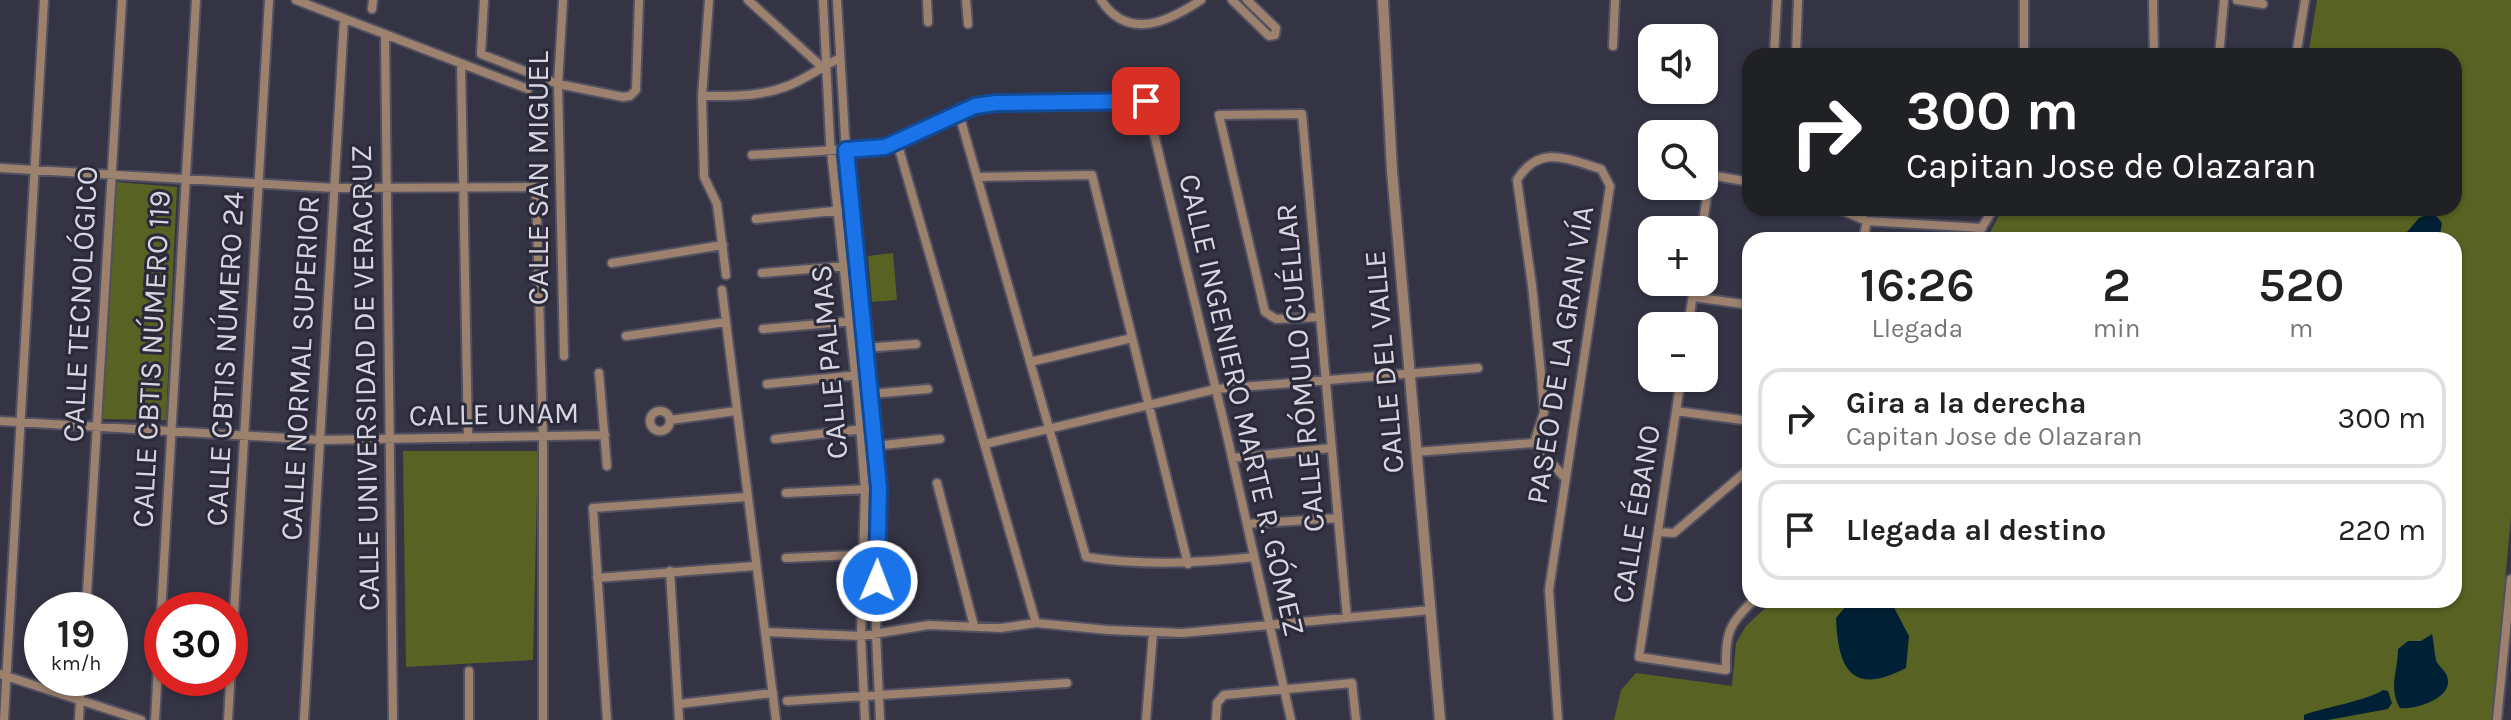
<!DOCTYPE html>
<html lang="es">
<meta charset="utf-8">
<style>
body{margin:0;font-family:Karla,sans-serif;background:#f6f6f6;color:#222;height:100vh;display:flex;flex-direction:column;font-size:30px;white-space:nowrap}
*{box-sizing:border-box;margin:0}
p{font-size:26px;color:#767676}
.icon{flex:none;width:44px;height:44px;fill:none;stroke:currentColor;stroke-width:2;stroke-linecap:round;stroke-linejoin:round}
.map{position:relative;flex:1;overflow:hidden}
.drawer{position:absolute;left:1742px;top:232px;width:720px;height:376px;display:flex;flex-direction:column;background:#fff;border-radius:24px;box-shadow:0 2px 6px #0004}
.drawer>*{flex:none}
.top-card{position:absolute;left:1742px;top:48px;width:720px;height:168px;border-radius:24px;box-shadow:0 2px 6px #0004;background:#202124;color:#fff;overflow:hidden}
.tools{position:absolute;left:1638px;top:24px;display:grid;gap:16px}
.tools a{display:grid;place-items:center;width:80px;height:80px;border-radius:16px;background:#fff;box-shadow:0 2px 6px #0004;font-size:40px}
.speed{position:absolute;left:24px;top:592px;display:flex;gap:16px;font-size:40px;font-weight:700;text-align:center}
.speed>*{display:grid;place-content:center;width:104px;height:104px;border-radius:50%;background:#fff;box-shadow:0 2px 6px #0004;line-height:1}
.speed small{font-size:20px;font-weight:400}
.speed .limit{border:12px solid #d22;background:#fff;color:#111}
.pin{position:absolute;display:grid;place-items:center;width:68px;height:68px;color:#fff;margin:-34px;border-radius:16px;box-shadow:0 4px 12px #0006}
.me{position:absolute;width:88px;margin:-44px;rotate:1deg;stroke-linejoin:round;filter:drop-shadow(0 0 6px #0008)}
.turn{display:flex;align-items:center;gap:28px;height:168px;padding:0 32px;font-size:36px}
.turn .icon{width:104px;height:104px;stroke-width:2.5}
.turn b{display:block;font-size:56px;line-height:68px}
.eta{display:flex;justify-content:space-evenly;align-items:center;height:136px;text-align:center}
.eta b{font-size:48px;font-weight:600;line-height:56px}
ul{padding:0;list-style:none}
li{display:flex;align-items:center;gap:24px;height:100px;margin:0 16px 12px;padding:0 16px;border:4px solid #e0e0e0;border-radius:24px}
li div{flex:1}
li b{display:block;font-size:30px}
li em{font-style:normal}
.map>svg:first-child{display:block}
.green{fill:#586323}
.water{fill:#002035}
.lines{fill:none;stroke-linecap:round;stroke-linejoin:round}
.minor-casing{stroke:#525161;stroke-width:12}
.tertiary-casing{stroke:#525161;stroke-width:14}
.minor{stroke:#9c816f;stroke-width:8}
.tertiary{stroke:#9c816f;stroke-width:10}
.route-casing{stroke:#114b97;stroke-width:20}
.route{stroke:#1a73e8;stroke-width:14}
.labels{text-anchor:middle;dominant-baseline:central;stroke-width:6;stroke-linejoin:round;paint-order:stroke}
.street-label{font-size:30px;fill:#d6d5e0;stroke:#2b2a3a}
</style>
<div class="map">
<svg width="2511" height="720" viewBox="0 0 2511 720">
<rect width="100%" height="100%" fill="#353445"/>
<!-- green -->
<path class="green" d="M2317,0H2511V517L2492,720H1614L1621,690L1636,673L1732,686L1736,643L1746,626L1774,600H2454V240H1986L2003,208H2454V56H2308Z
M116,182L177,187L166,420L101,419Z
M893,253L897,300L872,302L868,256Z
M403,451H538L533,660L406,667Z"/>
<!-- water -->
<path class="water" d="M2433,212L2442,223L2439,240H2400L2419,218Z
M1851,600H1890L1909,636L1906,668C1852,696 1838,670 1836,618Z
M2432,634C2434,642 2434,652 2436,660C2438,666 2445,670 2447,676C2455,698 2415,710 2400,708C2388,687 2398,672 2398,649L2408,641H2421Z
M2383,690L2388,691L2392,703L2388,709L2328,720H2304V715C2328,706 2363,702 2383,690Z"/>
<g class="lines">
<defs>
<path id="minor" d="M296,0L528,89
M484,0L481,54L558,84L623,97L630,96L636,90L639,0
M563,0L558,84L564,356
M709,0L702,96L704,177L717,204L726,275
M748,0L822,67
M823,0L830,141L858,400L865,489L861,636L865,720
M837,0L845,137L879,488L876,634L880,720
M927,0L928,22
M966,0L968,24
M1101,0C1128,41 1168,22 1201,0
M1232,0L1269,36L1275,35L1276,28L1247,0
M2153,0L2154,56
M2237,0L2263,4
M372,9L373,0
M385,36L393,720
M1613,46L1615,0
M1774,56L1777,0
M1796,56L1798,0
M2024,56V0
M2219,56L2224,0
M2296,56L2305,0
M461,64L468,438
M702,96C733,96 761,97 790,85C807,78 823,66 840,58
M959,114L1086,557C1143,566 1197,563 1254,557
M897,142L1036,623
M752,155L885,147L975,106L996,103L1146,101L1226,431L1291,720
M0,168L334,188L536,187L543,437V720
M977,177L1092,175L1188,564
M1836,208L1867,221L1982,228
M756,219L853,209
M1702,230L1710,175L1750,182
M1863,240L1867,221
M1974,240L1994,208
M612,263L723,245
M762,273L858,265
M722,290L776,720
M1693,297L1750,305
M1320,317L1276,319L1265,312L1219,115L1302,114L1347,618
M1688,326L1695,282
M763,329L854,321
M626,336L726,322
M865,348L916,344
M1030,362L1132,338
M599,373L607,466
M1681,378L1639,657L1726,670C1725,635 1728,624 1754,600
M767,384L859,375
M870,394L928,389
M650 421a10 10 0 1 1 20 0a10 10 0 1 1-20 0Z
M1676,411L1750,421
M670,420L736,411
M0,421L320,440L605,435
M775,439L864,429
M1534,443L1544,412L1541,374L1532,285L1517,180C1539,144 1567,159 1601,169L1610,186L1549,590L1558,720
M985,444L1216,389L1478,368
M874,446L940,439
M1416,452L1534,443L1565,478
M1232,458L1332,448
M937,483L974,626
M786,493L869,489
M1247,524L1338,518
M1658,532L1674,533L1750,468
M786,558L877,554
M670,571L679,720
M597,578L755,566
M86,610L122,0
M765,632L861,636L929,625L1001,628L1036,623L1108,630L1182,633L1431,610
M469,671V720
M0,674L141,720
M787,701L1067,683
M679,704L773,693
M4,720L44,0
M79,720L81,678
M155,720L196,0
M228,720L269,0
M304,720L344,19
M607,720L593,508L746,497
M1146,720L1153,633
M1216,720L1217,703L1224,695L1352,683L1356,720
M2497,720L2511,579"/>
<path id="tertiary" d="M1383,0L1392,171L1440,720"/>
</defs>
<!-- minor casing -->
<use href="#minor" class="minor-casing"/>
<!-- tertiary casing -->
<use href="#tertiary" class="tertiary-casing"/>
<!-- minor -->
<use href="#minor" class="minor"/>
<!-- tertiary -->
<use href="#tertiary" class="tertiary"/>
</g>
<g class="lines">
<defs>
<path id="route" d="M877,581L879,488L846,150L885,147L975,106L996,103L1146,101"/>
</defs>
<!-- route casing -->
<use href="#route" class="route-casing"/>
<!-- route -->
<use href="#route" class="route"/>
</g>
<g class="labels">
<!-- street labels -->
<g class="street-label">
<text transform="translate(538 178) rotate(-90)">CALLE SAN MIGUEL</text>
<text transform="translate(80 304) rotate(-87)">CALLE TECNOLÓGICO</text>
<text transform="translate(1560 355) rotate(-81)">PASEO DE LA GRAN VÍA</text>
<text transform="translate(151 359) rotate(-87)">CALLE CBTIS NÚMERO 119</text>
<text transform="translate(225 359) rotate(-87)">CALLE CBTIS NÚMERO 24</text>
<text transform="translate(829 362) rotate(-95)">CALLE PALMAS</text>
<text transform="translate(1384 362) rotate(-95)">CALLE DEL VALLE</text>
<text transform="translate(300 368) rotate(-87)">CALLE NORMAL SUPERIOR</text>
<text transform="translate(1300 368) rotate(-95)">CALLE RÓMULO CUÉLLAR</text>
<text transform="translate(365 378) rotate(-91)">CALLE UNIVERSIDAD DE VERACRUZ</text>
<text transform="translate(1242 405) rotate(77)">CALLE INGENIERO MARTE R. GÓMEZ</text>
<text transform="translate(494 414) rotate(-1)">CALLE UNAM</text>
<text transform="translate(1636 514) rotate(-81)">CALLE ÉBANO</text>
</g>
</g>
</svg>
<div class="tools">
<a><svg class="icon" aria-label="sound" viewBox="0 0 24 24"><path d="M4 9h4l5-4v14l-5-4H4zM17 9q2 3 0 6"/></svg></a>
<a><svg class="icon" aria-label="search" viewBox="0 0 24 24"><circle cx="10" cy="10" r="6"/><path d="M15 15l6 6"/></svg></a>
<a>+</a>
<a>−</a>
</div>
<div class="speed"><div>19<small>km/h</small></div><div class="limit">30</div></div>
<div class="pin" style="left:1146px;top:101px;background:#d93025"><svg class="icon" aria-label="arrive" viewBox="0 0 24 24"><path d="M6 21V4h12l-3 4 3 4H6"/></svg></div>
<svg class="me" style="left:877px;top:581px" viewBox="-20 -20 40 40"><circle r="17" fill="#1a73e8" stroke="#fff" stroke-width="3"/><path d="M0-11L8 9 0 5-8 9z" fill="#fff"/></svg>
<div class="top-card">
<div class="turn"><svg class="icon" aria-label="right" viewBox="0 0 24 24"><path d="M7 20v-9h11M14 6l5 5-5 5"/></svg><div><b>300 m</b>Capitan Jose de Olazaran</div></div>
</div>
<section class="drawer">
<div class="eta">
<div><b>16:26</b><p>Llegada</p></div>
<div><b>2</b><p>min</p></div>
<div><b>520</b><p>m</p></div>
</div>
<ul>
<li><svg class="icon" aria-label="right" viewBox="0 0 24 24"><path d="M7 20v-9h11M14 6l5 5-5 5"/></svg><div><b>Gira a la derecha</b><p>Capitan Jose de Olazaran</p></div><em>300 m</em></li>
<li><svg class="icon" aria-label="arrive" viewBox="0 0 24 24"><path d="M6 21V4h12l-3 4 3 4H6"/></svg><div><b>Llegada al destino</b></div><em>220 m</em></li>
</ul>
</section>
</div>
